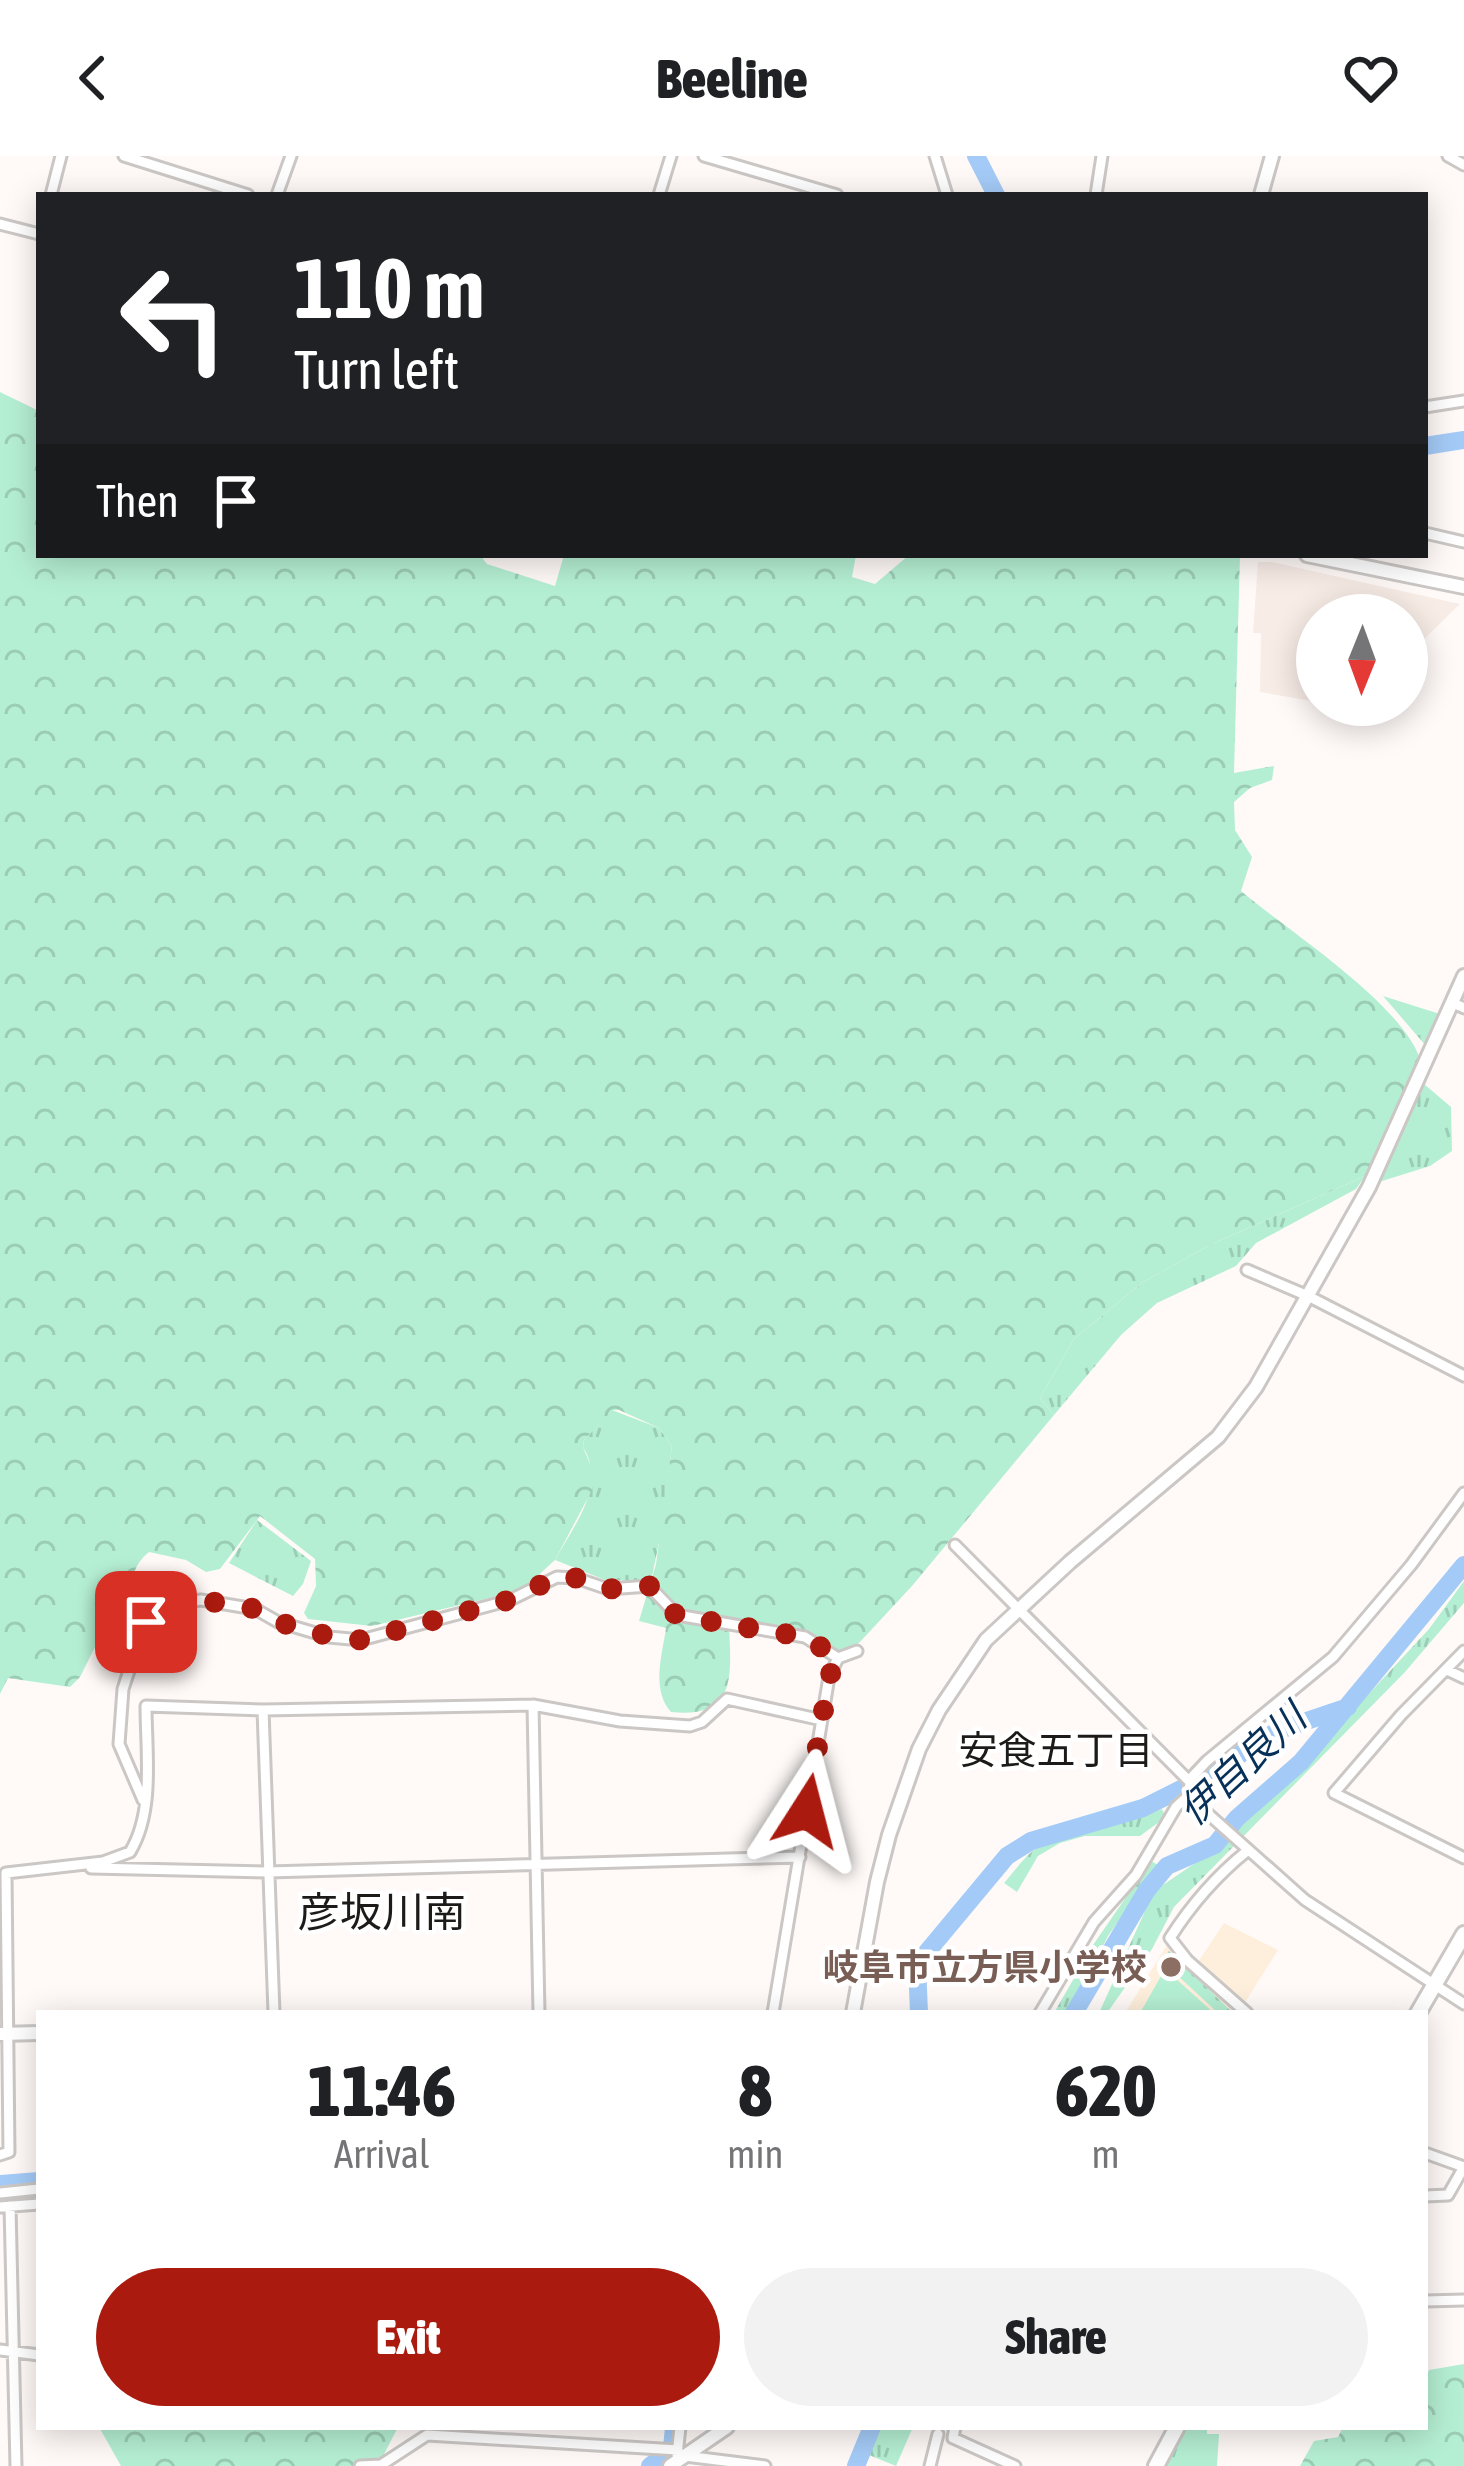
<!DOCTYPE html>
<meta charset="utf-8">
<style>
body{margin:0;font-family:"Asap Condensed","Noto Sans JP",sans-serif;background:#f2f2f2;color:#202124;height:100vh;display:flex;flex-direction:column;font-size:45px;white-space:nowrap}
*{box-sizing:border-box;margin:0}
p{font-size:39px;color:#757577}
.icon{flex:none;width:66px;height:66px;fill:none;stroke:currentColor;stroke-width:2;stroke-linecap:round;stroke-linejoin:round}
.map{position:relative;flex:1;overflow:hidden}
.side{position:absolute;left:36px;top:1854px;width:1392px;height:420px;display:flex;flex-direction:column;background:#fff;border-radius:0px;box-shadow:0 6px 30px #0003}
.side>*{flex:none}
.guide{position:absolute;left:36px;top:36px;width:1392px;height:366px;border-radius:0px;box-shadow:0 6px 30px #0003;background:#202124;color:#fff;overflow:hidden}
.needle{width:78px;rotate:181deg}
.buttons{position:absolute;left:1296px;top:438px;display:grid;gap:24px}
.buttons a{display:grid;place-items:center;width:132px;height:132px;border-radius:50%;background:#fff;box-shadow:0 6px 30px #0003;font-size:60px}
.pin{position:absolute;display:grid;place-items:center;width:102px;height:102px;color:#fff;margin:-51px;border-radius:24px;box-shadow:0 6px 18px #0006}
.me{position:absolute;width:132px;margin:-66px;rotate:9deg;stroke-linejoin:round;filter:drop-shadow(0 0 9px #0008)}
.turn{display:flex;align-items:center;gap:42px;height:252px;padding:0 60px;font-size:54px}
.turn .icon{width:156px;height:156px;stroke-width:2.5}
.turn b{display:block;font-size:84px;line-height:102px}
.then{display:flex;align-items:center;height:114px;padding:0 60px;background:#0003;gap:24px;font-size:45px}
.eta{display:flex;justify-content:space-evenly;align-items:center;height:204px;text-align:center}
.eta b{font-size:72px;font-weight:800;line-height:84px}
.cta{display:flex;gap:24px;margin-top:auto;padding:24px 60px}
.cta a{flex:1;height:138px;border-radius:72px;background:#ab1a0e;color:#fff;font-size:48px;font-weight:800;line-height:138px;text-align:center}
.cta a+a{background:#f2f2f2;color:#202124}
header{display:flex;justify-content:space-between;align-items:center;height:156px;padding:0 60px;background:#fff;font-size:54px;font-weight:800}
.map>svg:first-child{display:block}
.built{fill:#f8ece6}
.education{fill:#feefdc}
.grass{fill:url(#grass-tufts)}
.forest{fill:url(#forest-crowns)}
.park{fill:url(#park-dots)}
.pitch{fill:#b5efd3}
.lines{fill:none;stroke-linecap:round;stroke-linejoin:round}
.river{stroke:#a4cbf7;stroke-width:18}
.street-casing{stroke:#cbc7c5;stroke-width:15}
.secondary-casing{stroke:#cbc7c5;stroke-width:18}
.primary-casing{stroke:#cbc7c5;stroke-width:20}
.street{stroke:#fff;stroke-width:9}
.secondary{stroke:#fff;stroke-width:12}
.primary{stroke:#fff;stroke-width:14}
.route{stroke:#ab1a0e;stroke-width:21;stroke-dasharray:0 37.8}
.education-dot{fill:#8d6e63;stroke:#fff;stroke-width:4.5}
.labels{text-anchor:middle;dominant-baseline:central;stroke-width:9;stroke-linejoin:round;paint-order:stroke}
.education-label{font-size:36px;font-weight:bold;fill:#785e54;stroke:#fff;text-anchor:end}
.neighbourhood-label{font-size:39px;fill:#1c1b1a;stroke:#fff}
.water-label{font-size:39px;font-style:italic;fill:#083159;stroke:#fff}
.quarter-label{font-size:42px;fill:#1c1b1a;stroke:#fff}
</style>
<header><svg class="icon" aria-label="back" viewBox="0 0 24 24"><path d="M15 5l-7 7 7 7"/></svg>Beeline<svg class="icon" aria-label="heart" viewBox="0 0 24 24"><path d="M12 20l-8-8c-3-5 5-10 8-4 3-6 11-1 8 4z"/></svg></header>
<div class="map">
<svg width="1464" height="2310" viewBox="0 0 1464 2310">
<defs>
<pattern id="grass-tufts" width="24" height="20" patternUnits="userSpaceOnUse" patternTransform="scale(3)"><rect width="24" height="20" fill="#b5efd3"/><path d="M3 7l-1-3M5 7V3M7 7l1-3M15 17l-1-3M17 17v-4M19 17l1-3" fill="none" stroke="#9bccb5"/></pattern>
<pattern id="forest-crowns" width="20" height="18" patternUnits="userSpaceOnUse" patternTransform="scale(3)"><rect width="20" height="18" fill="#b5efd3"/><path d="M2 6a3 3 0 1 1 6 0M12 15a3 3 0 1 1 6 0" fill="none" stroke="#9bccb5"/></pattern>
<pattern id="park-dots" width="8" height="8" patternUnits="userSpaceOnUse" patternTransform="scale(3)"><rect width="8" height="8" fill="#b5efd3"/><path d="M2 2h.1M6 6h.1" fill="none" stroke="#9bccb5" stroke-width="1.8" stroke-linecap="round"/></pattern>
</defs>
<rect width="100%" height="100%" fill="#fffaf8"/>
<!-- built -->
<path class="built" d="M1258,406H1272L1460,448L1407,500V459H1317V546L1260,536L1261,477H1253Z"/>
<!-- education -->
<path class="education" d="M1224,1767L1278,1794L1244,1848L1198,1806Z
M1167,1789L1210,1833L1238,1857H1125Z"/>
<!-- grass -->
<path class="grass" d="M1383,840L1440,858L1426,890Z
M1424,928L1451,951L1452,995L1430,1010L1379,1026Z
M1365,1020L1356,1033L1256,1087L1236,1110L1157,1147L1121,1179L1054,1259L1040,1242L1074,1183L1143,1126L1210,1089Z
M612,1254L659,1272L672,1290L661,1377L651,1425L605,1424L555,1404C574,1369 607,1330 583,1291L584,1284Z
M257,1364L311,1405L303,1428L293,1440L229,1407Z
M1464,1425V1447L1405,1516L1174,1751L1152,1793L1107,1857H1099L1154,1735L1210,1697L1325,1585L1429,1473Z
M1162,1653L1166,1661L1140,1680H1085L1060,1687L1038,1700L1017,1736L1004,1727C1012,1718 1020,1707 1029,1698C1059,1669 1122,1670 1162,1653Z
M1151,1705L1158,1709L1108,1780L1070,1857H1054L1093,1789Z
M882,2271H913L896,2310L869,2299Z
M1184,2271H1207V2278H1219L1217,2310H1164Z"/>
<!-- forest -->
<path class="forest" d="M0,236L39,255V399H480L487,408L555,430L564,399H856L852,421L875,428L909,399H1240L1234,617L1274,610L1272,624L1250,632L1234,646L1235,674L1252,701L1241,735C1288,775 1410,852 1422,910L1365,1020L1210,1089L1143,1126L1074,1183L1040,1242L1054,1259L912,1430L859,1487L838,1496L780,1477L729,1468C731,1518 738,1563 671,1556C651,1533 662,1500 666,1472L639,1465L656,1408L672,1290L659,1272L619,1254H613L584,1284L583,1291L595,1320L592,1334L555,1404L522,1434L372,1470L308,1463L304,1457L316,1430L315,1403L260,1360L220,1413L206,1416L186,1404L149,1396C128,1413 129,1437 132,1462L121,1473L100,1481L80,1521L70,1531L8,1522L0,1538Z
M1464,2208V2310H1300L1314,2285L1338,2281L1343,2271H1425V2223L1429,2214Z
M99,2271H398L378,2310H121Z"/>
<!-- park -->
<path class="park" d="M1169,1795L1233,1857H1218L1161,1804Z"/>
<!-- pitch -->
<path class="pitch" d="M1165,1813L1214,1857H1140Z"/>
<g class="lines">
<!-- river -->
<path class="river" d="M976,0L996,39
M1425,290L1464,284
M919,1857L917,1808L1007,1700L1031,1685L1143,1652L1203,1622L1277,1575L1348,1551
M1074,1857L1147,1734L1167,1710L1215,1689L1237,1662L1301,1606L1464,1409
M0,2028L39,2025
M672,2292L674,2271
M650,2310L659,2303
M856,2310L872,2271"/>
<defs>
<path id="street" d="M124,0L248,39
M704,0L837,39
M935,0L947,39
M1448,0L1464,9
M51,39L61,0
M277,39L291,0
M659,39L671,0
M1096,39L1102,0
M0,68L39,78
M1425,251L1464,245
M1425,377L1464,386
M1453,847L1464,852
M1247,1114L1308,1140L1464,1220
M1464,1337L1411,1409L1333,1501L1207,1605L1191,1622L1188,1640L1305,1744L1464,1848
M955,1389L1189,1625
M1464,1495L1401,1559L1334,1637L1464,1702
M1447,1514L1464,1522
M533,1549L539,1857
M263,1554L274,1857
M143,1644L119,1588L123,1533L145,1466L165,1449L201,1444L255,1453L278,1466L329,1481L361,1484L510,1444L557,1421L576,1422L608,1433L649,1430L677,1459L805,1481L838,1502
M91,1712L268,1716L800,1701
M773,1857L829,1521L838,1502L857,1495
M1040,1857L1094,1766L1136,1719L1176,1651L1188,1640
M1247,1857L1188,1805L1170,1782C1191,1749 1216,1720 1247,1695
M1425,1997L1464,2011
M0,1999L9,1996L6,1717L103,1706L130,1696C155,1655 146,1596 146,1550L263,1554L533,1549L620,1565L690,1570L702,1566L727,1543L822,1564
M0,2037L39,2033
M1425,2040L1448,2039L1464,2011
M10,2050L16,2310
M0,2051L39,2048
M1425,2145L1464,2144
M0,2194L39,2199
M955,2271L953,2282L1015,2310
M677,2299L680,2271
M685,2300L765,2310
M360,2310L381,2309L427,2279L678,2294
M930,2310L938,2278"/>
<path id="secondary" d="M1261,39L1272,0
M1307,399L1464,431
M853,1857L877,1726L889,1679L919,1593L939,1554L986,1484L1070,1406L1218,1281L1256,1231L1369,1031L1464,820
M0,1878L39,1877
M670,2310L727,2271"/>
<path id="primary" d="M1418,1857L1464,1778
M1156,2310L1177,2271"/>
</defs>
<!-- street casing -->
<use href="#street" class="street-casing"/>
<!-- secondary casing -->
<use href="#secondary" class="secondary-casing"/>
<!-- primary casing -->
<use href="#primary" class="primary-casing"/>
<!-- street -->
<use href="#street" class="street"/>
<!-- secondary -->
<use href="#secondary" class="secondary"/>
<!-- primary -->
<use href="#primary" class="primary"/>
</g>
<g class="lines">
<!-- route -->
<path class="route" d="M146,1466L165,1449L201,1444L256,1453L278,1466L329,1480L361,1484L509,1444L557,1421L576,1422L608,1433L650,1430L677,1460L805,1481L838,1502L829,1521L807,1655"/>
</g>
<!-- markers -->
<circle class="education-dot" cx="1171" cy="1811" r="12"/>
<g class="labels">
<!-- education labels -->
<g class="education-label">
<text x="1147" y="1811">岐阜市立方県小学校</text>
</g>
<!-- neighbourhood labels -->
<g class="neighbourhood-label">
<text x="1056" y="1594">安食五丁目</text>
</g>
<!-- water labels -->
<g class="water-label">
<text transform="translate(1242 1608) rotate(-43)">伊自良川</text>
</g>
<!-- quarter labels -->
<g class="quarter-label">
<text x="382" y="1756">彦坂川南</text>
</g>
</g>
</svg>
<div class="buttons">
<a><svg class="needle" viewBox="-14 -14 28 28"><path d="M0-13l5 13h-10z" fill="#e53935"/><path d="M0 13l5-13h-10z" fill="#757577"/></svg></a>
</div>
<div class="pin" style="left:146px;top:1466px;background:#d93025"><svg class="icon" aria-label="arrive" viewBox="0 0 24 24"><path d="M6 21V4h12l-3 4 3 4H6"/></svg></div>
<svg class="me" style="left:807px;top:1655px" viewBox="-20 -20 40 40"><path d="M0-17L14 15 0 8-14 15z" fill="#ab1a0e" stroke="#fff" stroke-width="4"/></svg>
<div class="guide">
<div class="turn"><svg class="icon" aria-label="left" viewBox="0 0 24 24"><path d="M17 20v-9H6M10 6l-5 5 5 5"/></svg><div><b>110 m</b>Turn left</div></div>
<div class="then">Then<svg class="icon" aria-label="arrive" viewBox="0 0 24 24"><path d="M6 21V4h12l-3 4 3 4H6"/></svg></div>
</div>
<section class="side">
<div class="eta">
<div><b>11:46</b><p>Arrival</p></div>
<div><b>8</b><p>min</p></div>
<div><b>620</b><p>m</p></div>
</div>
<div class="cta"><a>Exit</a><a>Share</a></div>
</section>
</div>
